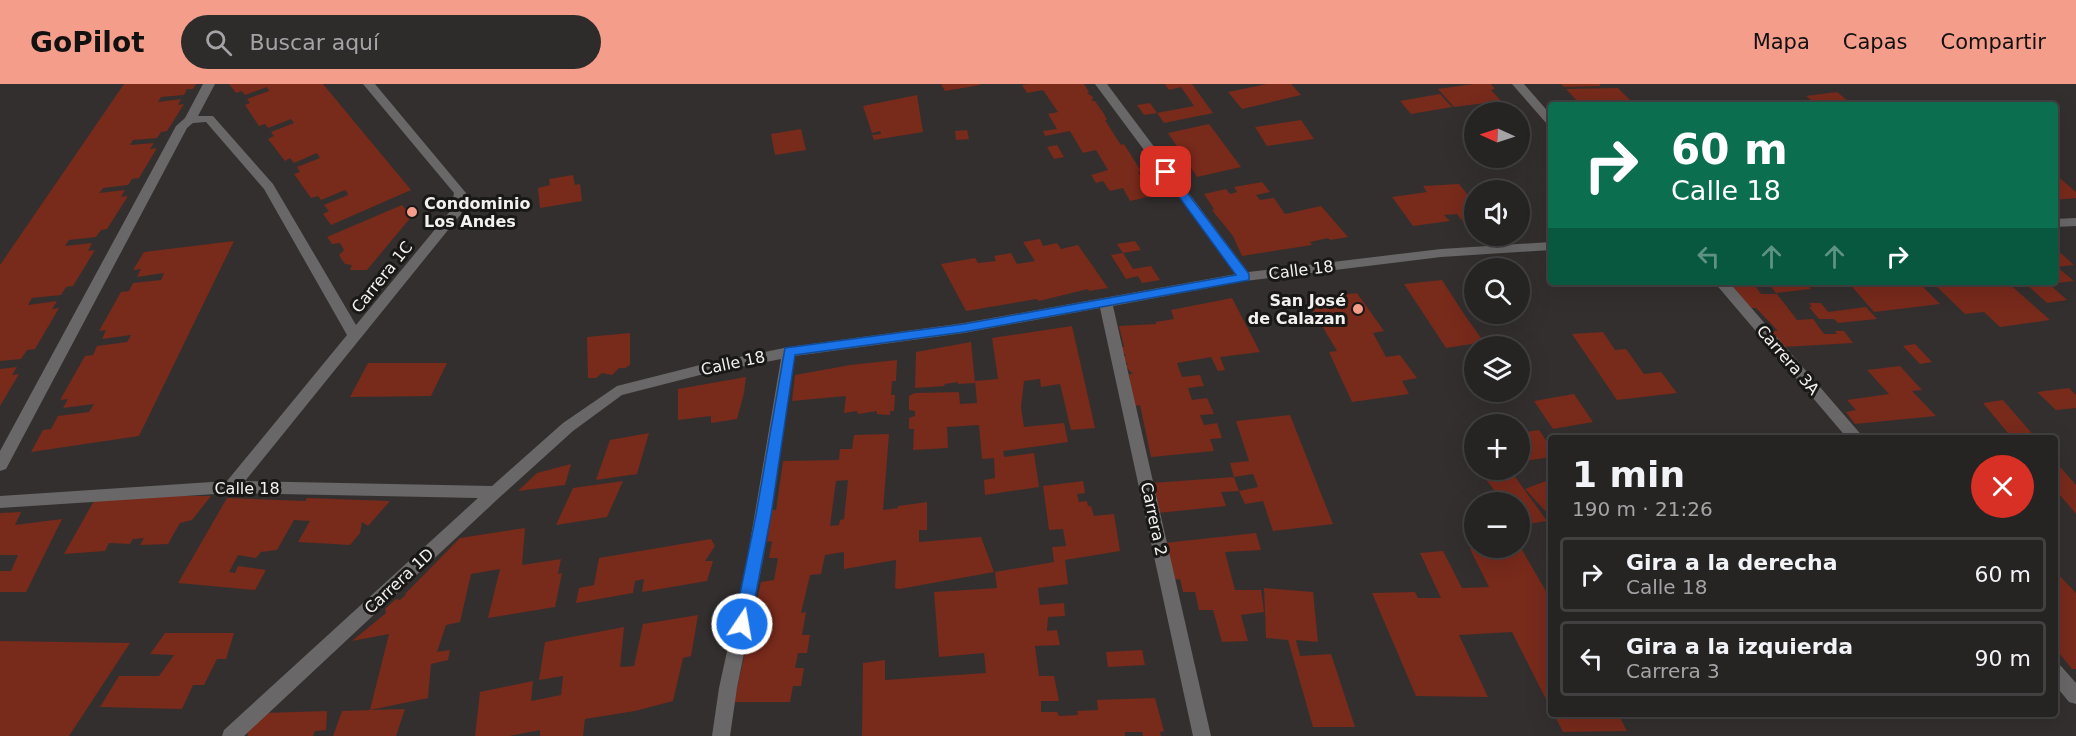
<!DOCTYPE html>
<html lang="es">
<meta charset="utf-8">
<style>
body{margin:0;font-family:"DejaVu Sans",sans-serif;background:#2e2b2b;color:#f1f3f6;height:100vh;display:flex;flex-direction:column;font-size:22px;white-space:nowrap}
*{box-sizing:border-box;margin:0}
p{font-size:20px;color:#a4a4a6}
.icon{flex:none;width:33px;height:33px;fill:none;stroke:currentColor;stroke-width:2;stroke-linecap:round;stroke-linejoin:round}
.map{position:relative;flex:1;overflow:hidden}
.side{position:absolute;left:1548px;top:351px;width:510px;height:282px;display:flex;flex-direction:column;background:#262323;border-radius:6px;box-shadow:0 6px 24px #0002,0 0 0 2px #424041}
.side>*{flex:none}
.top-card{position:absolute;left:1548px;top:18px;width:510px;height:183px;border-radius:6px;box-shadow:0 6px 24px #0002,0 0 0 2px #424041;background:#0b6e4f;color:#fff;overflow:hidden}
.needle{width:39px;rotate:273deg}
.fabs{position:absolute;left:1464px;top:18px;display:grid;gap:12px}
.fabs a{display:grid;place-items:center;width:66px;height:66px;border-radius:50%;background:#262323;box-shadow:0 6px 24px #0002,0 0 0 2px #424041;font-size:30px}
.pin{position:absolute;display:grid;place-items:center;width:51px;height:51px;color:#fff;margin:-26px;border-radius:12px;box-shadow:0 3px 9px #0006}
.me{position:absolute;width:66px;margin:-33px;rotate:12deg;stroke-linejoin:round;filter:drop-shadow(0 0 4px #0008)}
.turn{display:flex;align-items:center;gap:21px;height:126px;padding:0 24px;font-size:27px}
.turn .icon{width:78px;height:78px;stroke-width:2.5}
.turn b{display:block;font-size:42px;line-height:51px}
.lanes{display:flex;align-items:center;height:57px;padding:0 24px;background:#0003;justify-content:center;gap:30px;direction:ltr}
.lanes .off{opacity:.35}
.round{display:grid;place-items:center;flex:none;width:63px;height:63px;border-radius:32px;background:#2e2b2b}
.summary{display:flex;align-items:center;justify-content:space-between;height:102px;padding:0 24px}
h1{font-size:36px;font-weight:700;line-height:45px}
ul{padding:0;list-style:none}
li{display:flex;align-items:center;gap:18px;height:75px;margin:0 12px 9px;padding:0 12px;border:3px solid #424041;border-radius:6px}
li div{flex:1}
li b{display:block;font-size:22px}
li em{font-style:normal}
header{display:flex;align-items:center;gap:36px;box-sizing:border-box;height:84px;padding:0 30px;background:#f49d8b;color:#111}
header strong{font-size:28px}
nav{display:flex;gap:33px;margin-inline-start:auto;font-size:21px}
.search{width:420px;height:54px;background:#2e2b2b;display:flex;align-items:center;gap:15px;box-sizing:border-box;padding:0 21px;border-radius:33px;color:#a4a4a6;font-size:22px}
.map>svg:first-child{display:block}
.building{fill:#782a1b;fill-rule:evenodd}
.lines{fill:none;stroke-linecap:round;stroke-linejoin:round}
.minor{fill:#696767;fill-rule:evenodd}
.route{fill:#1a73e8;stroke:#114b97;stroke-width:1.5}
.poi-dot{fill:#f49d8b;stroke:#191817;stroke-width:2}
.labels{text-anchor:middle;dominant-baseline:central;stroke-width:6;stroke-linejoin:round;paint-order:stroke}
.poi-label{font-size:16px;font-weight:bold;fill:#f3f1f0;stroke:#191817;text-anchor:start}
.street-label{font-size:16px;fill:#f3f1f0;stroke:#191817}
</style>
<header>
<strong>GoPilot</strong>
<div class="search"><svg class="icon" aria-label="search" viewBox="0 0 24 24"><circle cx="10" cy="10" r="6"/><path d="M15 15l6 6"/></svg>Buscar aquí</div>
<nav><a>Mapa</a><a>Capas</a><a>Compartir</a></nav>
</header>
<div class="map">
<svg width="2076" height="652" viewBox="0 0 2076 652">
<rect width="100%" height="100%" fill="#332f2f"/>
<!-- building -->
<path class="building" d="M124,0H196L193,5H187L184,11L161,13L158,18L181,15L178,21L184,20L167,47L161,48L157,54L133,56L130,61L154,59L150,65L157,64L139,94L132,95L128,101L103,104L101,107L99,109L125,106L121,113L128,112L107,145L101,146L96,153L69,156L65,162L92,159L88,167L95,166L73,202L66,203L61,211L32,214L28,221L57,217L52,225L59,224L35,265L27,266L21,275L0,277V181Z
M229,0H323L411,106L331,141L323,130L329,127L324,121L348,111L347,108L345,106L321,116L318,112L311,114L294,90L300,88L297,83L320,74L317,69L294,79L290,74L285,77L268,55L274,52L271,48L294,39L291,35L268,44L265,40L259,42L245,21L250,19L247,15L269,7L267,3L245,11L242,7L236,9Z
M941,0H980V1L945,7Z
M1029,0H1084L1089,8L1087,9L1093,13L1092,17H1095L1104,30L1107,36H1105L1115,52L1121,61L1124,60L1141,87L1138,88L1152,112L1130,117L1123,104L1110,107L1103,97L1096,99L1091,91L1108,86L1096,66L1083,69L1070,47L1045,52L1043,47L1057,45L1048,30L1058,28L1043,6L1027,9L1022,1Z
M1165,0H1192L1213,29L1164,39L1157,29L1144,31L1137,21L1150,19L1157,29L1194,22L1181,3L1169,6Z
M1267,0H1291L1301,11L1242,25L1228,8Z
M1473,0H1491L1495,5L1491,6L1501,17L1454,23L1438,5Z
M1561,0H1600V2L1564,3Z
M1618,4L1632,18L1579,19L1566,5Z
M1837,8L1853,21H1817L1806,12Z
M1440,10L1452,23L1411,30L1400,17Z
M917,11L923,48L874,56L872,51L881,50L880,47L872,49L863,22Z
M1301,36L1314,55L1267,62L1255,43Z
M1209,40L1241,83L1197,93L1168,49Z
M801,45L806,66L775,71L771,50Z
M967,46L969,55L956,56L955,47Z
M1057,61L1064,73L1054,75L1047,63Z
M2055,90L2076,108V114L2055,116Z
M573,91L575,101L580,100L582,117L540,124L538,104L550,101L549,95Z
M1262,98L1270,108L1256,111L1260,116L1274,114L1285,130L1321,122L1348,153L1330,156L1328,154L1310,158L1312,161L1242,172L1233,152L1212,126L1214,125L1204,110L1226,105L1230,110L1237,108L1234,103Z
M1459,100L1474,119V145H1469L1457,130L1444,131L1450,137L1413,142L1392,113L1427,108L1423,102Z
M402,121L412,132L367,186H350L352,181L345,180L339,171L344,166L340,159L332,160L327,153Z
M1040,155L1043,162L1057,159L1061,165L1078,161L1108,204L1089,207L1088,205L1039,217L1037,215L966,227L941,180L975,174L978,179L996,177L994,172L1011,169L1017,180L1035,177L1023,158Z
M234,157L139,352L31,368L43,346L51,345L58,332L89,328L94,320L63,324L68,315L60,316L85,272L93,271L97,262L127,258L131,251L102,255L106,246L99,247L121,208L129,207L133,199L161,196L164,189L137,193L141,185L133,186L144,168Z
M1135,157L1141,166L1123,169L1117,160Z
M2055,164L2074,181L2057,183L2074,197L2049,200L2067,216L2047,219L2024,198H2055Z
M1123,169L1133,185L1151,182L1160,196L1142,199L1138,192L1126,195L1111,171Z
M1442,196L1466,233L1484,258L1446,264L1404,200Z
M1734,198H1805L1811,205L1776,209L1769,200H1754L1761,210H1777L1797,236L1813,235L1824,250H1837L1835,247H1844L1853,259L1783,263L1772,247H1778L1756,224H1751L1731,200H1736Z
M1848,198H1918L1940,220L1874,228Z
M1932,198H2007L2050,236L2000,243L1984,228L1965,230Z
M1357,209L1384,247L1373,249L1386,273L1400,271L1417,294L1402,297L1409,310L1352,318L1329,268L1337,267L1306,215Z
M1232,214L1260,268L1220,273L1225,286L1218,287L1211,273L1177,279L1182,293L1200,291L1204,302L1188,304L1192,316L1207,314L1214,330L1200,331L1204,341L1217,339L1222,354L1210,355L1214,367L1151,373L1140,321L1133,323L1129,290H1133L1124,281H1128L1122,272H1126L1119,263H1124L1119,242L1156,240V238L1174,235L1171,226Z
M1809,219H1821L1828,228L1866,223L1877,235L1838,239L1834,235H1819L1809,223H1812Z
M1072,242L1095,344L1071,346L1060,300L1041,303L1040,295L1024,297L1021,323L1024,343L1064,339L1068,358L1003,367L1004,373L1034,369L1039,403L985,411L984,396L995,394L994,374L982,375L979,341L947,343L948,364L913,366L914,345H909V334L915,332V327L909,326V312L915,309L959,308L960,320L977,319L975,297L998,295L992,254Z
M1603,248L1615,266L1626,265L1644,290L1661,288L1677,309L1617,316L1572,250Z
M630,249V281L625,284H619L612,291L602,289L596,294H588L587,253Z
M971,258L975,299L958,300V298L945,300L944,302L915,304L916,268Z
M1915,260L1932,278L1920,280L1903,262Z
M897,276L896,297H892L891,311H895L894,327H890V331L877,330V327L858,330L857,327L844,329L846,312L792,317L795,291L850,281Z
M368,279H447L431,312L350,313Z
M1900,282L1922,306L1912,307L1936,332L1855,340L1846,328L1856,326L1847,316L1889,310L1867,286Z
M17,283L12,291L19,290L0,322V285Z
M746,293L744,309L737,335L711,339V332L678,336V305Z
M2069,304L2076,311V324L2056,326L2037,308Z
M1574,310L1593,338L1553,345L1534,317Z
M2003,316L2036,354H2012L1983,319Z
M1290,331L1333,440L1273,447L1263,417L1245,420L1239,407L1221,408L1226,422L1158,429L1152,399L1234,393L1239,407L1258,403L1253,390L1234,393L1230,379L1249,377L1236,337Z
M1539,346L1551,364V373L1525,377L1520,367V349Z
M649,349L637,390L596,396L610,356Z
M889,350L883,426L898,424V422L927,418V446H919V458L981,453L994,488L899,505L895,504L896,476L844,485V468L825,471L821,490L810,491L801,529L806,528L802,551H810L807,569H798L795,584H804L801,602H793L790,618H734L761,498L774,496L778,474H769L772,457L767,458L772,426H776L783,377L839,376L840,365H852L854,351ZM848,396L844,435L840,436L839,441L830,442L836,397Z
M2055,377L2076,401V430L2055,405Z
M571,380L565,401L518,407L537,389Z
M1479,386H1510L1547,437L1520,441V418H1503Z
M1551,395V433L1525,405Z
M623,397L607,433L556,441L573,404Z
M1083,397L1085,409L1077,410L1079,418L1087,417L1088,422H1091L1094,432L1114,430L1120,467L1065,476L1068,500L1038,504L1040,521L1064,519L1065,532L1048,533L1047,547L1057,546L1060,561L1035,562L1039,592H1054L1059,617H1041V628H1057L1059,632L1078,631L1077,627L1098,626L1097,616L1155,614L1164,647L1160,648L1161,652H1143L1142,648H1125V652H862L863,579L885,576V596L986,589L984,569L939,573L934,508L997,504L995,488L1054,478L1052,463L1066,462L1063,445L1049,446L1043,402Z
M170,412H211L192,436L180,439L168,460L140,461L144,454L133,455L130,460L109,459L105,467L64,470L94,417Z
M227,414L305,417L307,414L390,417L368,442L362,438L360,449L350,461L298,458L310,437L294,436L277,466L261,468L256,474L238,471L229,488L235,489L238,482L266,486L255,506L178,499Z
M21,428L15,441L62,435L26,508H0V487H11L18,471H0V429Z
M525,444L522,481L561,475L558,490L562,489L555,523L488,534L500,485L471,490L460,538L446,541L437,568L450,566L448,576L431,580L428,614L370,626L405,625L396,652H333L342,627L370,626L389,550L352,557L386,529L385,525L396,515L400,516L407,510L404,511L460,454Z
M1256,449L1261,466L1225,468L1235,506H1261L1264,528L1241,531L1248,557L1222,558L1213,526H1199L1195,508H1183L1180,495L1172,496L1164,459Z
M711,455L715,462L705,477H713L707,497L642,508L644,495L635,497L633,509L576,519L579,504L594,501L599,474Z
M1481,464H1521L1551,516V625L1512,548L1459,551L1488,613L1416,612L1372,509L1415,508L1418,514H1441L1420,469L1443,467L1462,504L1489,503L1470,465Z
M2055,487L2076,509V585H2072L2055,564Z
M1264,504L1313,508L1318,558L1296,556L1300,572L1331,570L1355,643H1313L1288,556L1266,554Z
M698,531L691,572L683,574L673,617L635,627L585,635L583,652H540V646L509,652H475L480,608L533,597L531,617L561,611L563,592L539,596L545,558L624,543L620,583L634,582L643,540Z
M165,549H234L226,575H217L204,601H193L182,625L100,623L119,592H159L174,571L150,570Z
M0,557L130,559L69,652H0Z
M1142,566L1145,581L1108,583L1106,568Z
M327,627L326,646L315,647L313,652H248L246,645L263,629Z
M1554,630H1618L1627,647L1563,648Z"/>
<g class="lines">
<!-- minor -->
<path class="minor" d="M203,0H215L198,32H213L273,100L356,241L451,126L454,109L363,0H375L466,109L461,130L245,397L492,402L563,339L617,302L704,280L789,263L964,239L1236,190L1095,0H1107L1248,188L1441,165L1551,158V166L1441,173L1245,197L1113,222L1211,652H1193L1100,224L964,249L795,272L763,476L737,604L730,652H712L719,604L747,476L781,275L704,290L622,311L573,347L501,412L244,652H222L224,646L478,414L231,409L0,424V412L227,397L347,251L264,105L206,38L193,39L187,44L6,385L0,387V367L176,42L185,34Z
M1512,0H1524L1551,31V41L1547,40Z
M2076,134V142L2055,143V135Z
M1714,198H1729L1864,354H1847Z
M2055,580L2061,582L2076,599V620L2069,618L2055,601Z"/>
</g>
<!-- route -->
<path class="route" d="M1166,85L1170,86L1249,190V196L964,248L795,271L771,431L750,540L747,545L742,547L736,545L734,540L756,431L785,264L964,240L1236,191L1161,88Z"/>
<!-- markers -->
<g class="poi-dot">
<circle cx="412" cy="128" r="6"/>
<circle cx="1358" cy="225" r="6"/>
</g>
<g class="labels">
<!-- poi labels -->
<g class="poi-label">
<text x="424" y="119">Condominio<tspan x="424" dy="18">Los Andes</tspan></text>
<text x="1346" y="216" text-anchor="end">San José<tspan x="1346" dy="18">de Calazan</tspan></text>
</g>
<!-- street labels -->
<g class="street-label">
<text transform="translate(1301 186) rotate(-7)">Calle 18</text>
<text transform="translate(382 193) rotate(-51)">Carrera 1C</text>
<text transform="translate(1788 276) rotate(49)">Carrera 3A</text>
<text transform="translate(733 279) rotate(-12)">Calle 18</text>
<text x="247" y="404">Calle 18</text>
<text transform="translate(1154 435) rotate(78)">Carrera 2</text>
<text transform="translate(399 497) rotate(-43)">Carrera 1D</text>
</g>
</g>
</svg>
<div class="fabs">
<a><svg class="needle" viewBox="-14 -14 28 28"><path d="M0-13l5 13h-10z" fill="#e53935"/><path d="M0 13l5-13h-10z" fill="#a4a4a6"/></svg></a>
<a><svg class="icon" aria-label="sound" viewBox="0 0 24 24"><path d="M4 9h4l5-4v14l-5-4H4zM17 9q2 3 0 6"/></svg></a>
<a><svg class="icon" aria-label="search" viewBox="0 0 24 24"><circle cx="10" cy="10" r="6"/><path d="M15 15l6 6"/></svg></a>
<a><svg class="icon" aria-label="layers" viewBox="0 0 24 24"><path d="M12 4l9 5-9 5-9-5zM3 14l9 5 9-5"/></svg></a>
<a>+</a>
<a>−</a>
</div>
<div class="pin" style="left:1166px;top:88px;background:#d93025"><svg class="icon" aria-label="arrive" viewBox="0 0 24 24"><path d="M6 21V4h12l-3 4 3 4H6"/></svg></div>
<svg class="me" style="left:742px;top:540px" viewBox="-20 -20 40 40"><circle r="17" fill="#1a73e8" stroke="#fff" stroke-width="3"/><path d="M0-11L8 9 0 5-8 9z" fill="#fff"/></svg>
<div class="top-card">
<div class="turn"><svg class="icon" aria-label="right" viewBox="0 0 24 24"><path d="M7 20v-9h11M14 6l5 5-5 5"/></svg><div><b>60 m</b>Calle 18</div></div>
<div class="lanes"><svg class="icon off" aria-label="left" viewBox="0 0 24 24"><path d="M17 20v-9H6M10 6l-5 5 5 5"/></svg><svg class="icon off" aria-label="ahead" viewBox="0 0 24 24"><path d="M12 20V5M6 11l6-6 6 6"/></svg><svg class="icon off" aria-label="ahead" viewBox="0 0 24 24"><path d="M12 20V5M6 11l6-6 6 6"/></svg><svg class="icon" aria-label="right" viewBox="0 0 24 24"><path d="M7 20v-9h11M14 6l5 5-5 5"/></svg></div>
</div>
<section class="side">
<div class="summary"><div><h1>1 min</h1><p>190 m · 21:26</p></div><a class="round" style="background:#d93025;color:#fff"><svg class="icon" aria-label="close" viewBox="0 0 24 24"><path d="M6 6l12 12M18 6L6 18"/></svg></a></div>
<ul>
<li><svg class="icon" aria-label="right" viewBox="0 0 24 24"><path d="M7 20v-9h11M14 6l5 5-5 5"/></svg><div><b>Gira a la derecha</b><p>Calle 18</p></div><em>60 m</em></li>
<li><svg class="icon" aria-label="left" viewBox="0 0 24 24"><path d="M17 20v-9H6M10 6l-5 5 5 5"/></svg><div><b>Gira a la izquierda</b><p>Carrera 3</p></div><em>90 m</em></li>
</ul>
</section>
</div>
